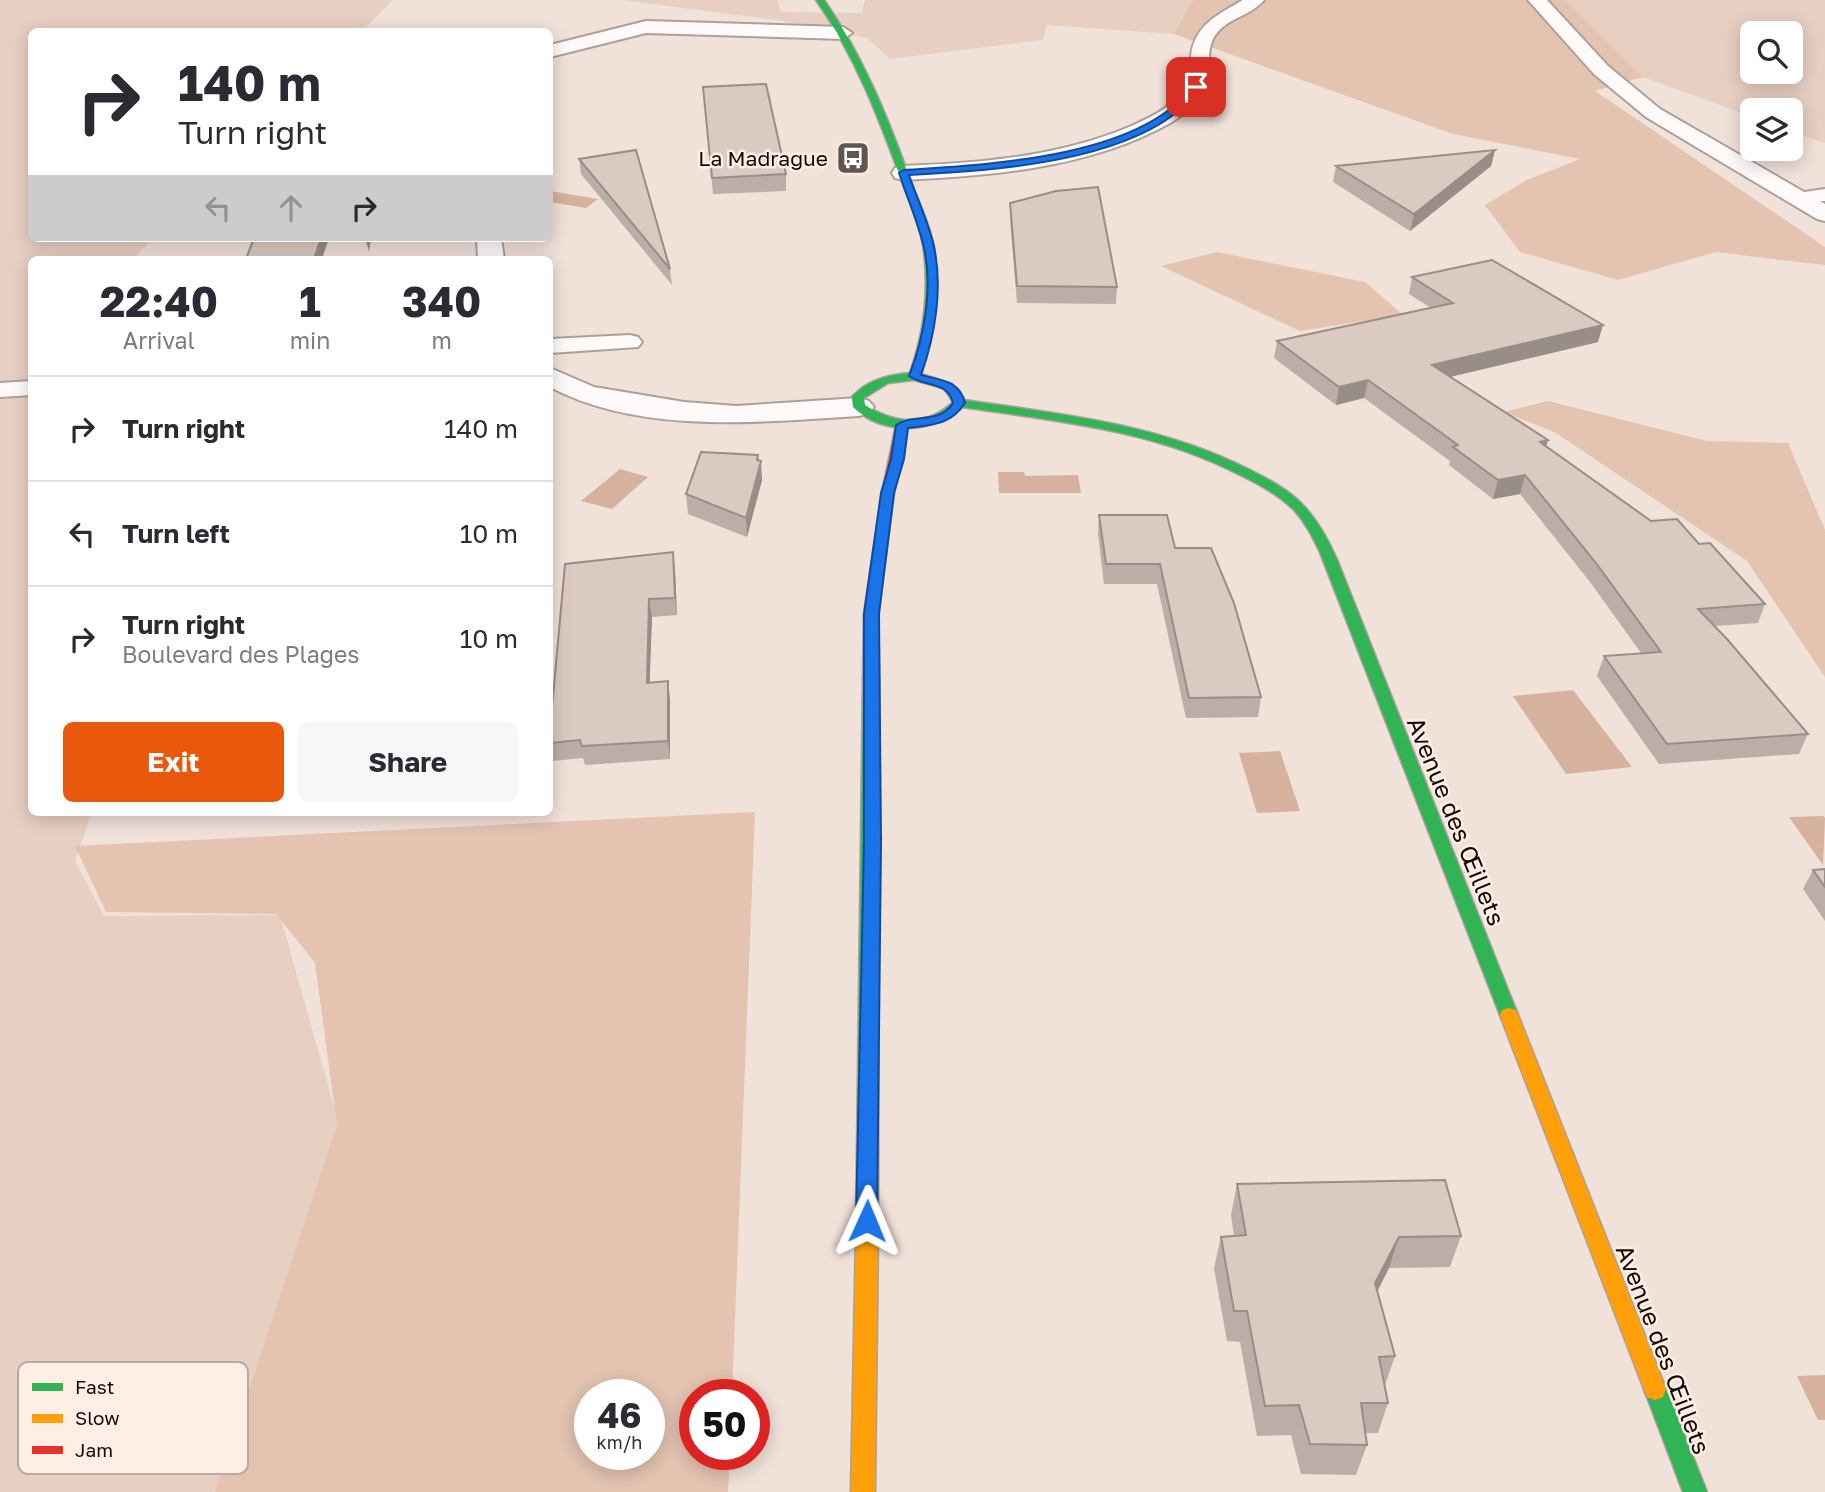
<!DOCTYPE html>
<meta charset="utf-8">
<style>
body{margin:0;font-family:"Golos Text",sans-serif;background:#f7f7f7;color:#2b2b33;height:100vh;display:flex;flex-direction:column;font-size:26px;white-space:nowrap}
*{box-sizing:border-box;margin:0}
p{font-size:23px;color:#7c7c81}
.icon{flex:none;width:38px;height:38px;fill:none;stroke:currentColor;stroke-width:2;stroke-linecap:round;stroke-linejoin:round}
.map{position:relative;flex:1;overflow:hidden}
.sheet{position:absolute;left:28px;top:256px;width:525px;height:560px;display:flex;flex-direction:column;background:#fff;border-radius:10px;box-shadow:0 4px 18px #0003}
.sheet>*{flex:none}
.guide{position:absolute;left:28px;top:28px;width:525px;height:214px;border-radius:10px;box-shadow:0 4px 18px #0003;background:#fff;color:#2b2b33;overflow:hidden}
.tools{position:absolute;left:1740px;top:21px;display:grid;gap:14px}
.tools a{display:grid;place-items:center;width:63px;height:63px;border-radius:10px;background:#fff;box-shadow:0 4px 18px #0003;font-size:35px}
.speed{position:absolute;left:574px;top:1379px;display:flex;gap:14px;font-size:35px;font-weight:700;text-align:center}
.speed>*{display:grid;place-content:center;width:91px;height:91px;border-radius:50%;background:#fff;box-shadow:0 4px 18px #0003;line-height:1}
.speed small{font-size:18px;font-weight:400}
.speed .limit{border:10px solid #d22;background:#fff;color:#111}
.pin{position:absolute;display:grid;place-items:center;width:60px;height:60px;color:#fff;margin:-30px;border-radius:14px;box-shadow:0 4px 10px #0006}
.me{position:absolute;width:77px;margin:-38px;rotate:1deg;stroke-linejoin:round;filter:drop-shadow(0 0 5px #0008)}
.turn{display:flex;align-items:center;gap:24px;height:147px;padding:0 35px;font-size:32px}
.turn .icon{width:91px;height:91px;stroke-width:2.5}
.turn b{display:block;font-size:49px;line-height:60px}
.lanes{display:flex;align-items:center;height:66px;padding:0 35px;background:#0003;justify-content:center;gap:35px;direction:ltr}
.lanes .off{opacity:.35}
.eta{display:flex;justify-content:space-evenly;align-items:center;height:119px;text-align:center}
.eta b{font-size:42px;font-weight:700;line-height:49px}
.button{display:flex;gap:14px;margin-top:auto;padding:14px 35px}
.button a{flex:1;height:80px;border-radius:10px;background:#ea580c;color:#fff;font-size:28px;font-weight:700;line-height:80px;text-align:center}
.button a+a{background:#f7f7f7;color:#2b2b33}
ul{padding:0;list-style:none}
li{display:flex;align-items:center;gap:21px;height:105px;padding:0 35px;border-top:2px solid #e1e1e2}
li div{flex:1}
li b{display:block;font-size:26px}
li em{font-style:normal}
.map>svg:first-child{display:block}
.green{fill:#e7cfc2;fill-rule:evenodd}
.forest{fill:#e4c3b1;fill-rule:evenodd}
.water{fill:#d6b19d}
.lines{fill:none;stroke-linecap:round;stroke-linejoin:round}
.lane-casing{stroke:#aca09a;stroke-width:4}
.street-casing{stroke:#aca09a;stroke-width:4}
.fast-casing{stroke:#aca09a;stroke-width:3}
.slow-casing{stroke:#aca09a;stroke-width:3}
.jam-casing{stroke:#aca09a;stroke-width:3}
.lane{fill:#fdfaf9;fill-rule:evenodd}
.street{fill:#fdfaf9;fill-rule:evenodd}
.fast{fill:#30b455;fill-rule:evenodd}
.slow{fill:#ff9f0a;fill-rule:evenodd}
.jam{fill:#e5322d;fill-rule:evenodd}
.wall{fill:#bbaea6}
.shaded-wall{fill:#998d87}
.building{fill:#dacac1;stroke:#998d87;stroke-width:2}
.route{fill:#1a73e8;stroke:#114b97;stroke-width:2}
.labels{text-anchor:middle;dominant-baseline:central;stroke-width:5;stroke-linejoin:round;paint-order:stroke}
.far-poi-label{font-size:21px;fill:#130a06;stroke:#ffeee5;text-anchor:end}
.street-label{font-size:24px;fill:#130a06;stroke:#ffeee5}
.key{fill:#ffeee5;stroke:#b8aaa2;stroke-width:2}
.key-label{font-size:19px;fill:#130a06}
</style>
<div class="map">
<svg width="1825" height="1492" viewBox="0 0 1825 1492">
<rect width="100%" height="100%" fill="#f0e1d9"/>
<!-- green -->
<path class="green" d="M0,0H393L362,31L32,32V238H154L133,259H32V812H92L75,861L104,916L280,915L338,1121L227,1492H0Z
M622,0H778L781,12L862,13L865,0H1193L1174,34L1047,25L1043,40L890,59L867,38L783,21Z
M1566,0H1825V143L1790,131V110H1752V117L1643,77ZM1752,33H1790V72H1752Z"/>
<!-- forest -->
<path class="forest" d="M1193,0H1566L1643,77L1595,91L1825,247V265L1716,252L1618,280L1520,252L1485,205L1527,180L1580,159L1453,134L1174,34Z
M1217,252L1365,282L1403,315L1300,331L1161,266Z
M1548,401L1707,441L1788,443L1825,530V677L1747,561L1556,433L1504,412Z
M755,812L732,1395H695V1454H730L728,1492H215L337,1125L315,963L276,914L106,912L75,846ZM590,1395H649V1454H590Z"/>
<!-- water -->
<path class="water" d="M550,191L598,199L586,208L550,202Z
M620,469L648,477L612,509L581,501Z
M1024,472L1025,476L1078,475L1081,493H999L998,472Z
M1573,690L1632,767L1566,774L1513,696Z
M1280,751L1300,811L1257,813L1239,753Z
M1823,816L1825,818L1823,865L1789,817Z
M1825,1375V1420H1818L1797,1376Z"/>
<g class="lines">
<defs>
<path id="lane" d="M1825,189V201L1791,202L1788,198L1791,194Z
M630,335L638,337L642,342L638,347L550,353V339Z
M32,381V395L0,397V383Z"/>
<path id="street" d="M1243,0H1264C1252,15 1228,18 1216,34C1202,53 1217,77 1194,104C1180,120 1159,129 1140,138C1065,170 983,176 903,180L895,178L892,173L895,168L903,166C980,163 1057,157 1129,127C1147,119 1170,109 1182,92C1190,81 1189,68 1191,56C1194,25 1219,14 1243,0Z
M1528,0H1547L1608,66L1660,109L1825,204V221L1817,219L1646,117L1594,74Z
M646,21L843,27L852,33L843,39L646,33L550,57V45Z
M477,238H501L504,259H478Z
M550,368L594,387L684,402L736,406L859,398L869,401L874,407L869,413L859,416C759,422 641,435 550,387Z"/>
<path id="fast" d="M816,0H824C863,56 888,118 911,182C919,204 930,225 934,248C940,291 935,333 921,374L952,384L963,400C1060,414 1159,424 1248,469C1266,478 1286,488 1301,503C1318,520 1329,541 1338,562L1518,1015L1516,1020L1509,1022L1502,1020L1500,1015L1319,550C1312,536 1305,522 1294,510C1279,495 1259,484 1240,475C1154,430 1057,421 962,407C932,434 883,436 853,407L852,397C867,380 888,375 910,373C924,333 929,293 924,251C921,227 911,206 903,184C879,119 856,57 816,0ZM914,380L944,388L953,402C925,428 895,424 865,405L864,398L888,383Z
M871,675L879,680L878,1233L875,1240L867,1242L859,1240L856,1233L863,680Z
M1655,1378L1663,1381L1707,1492H1683L1644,1389L1647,1381Z"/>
<path id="slow" d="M1509,1008L1516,1010L1518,1015L1666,1389L1663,1397L1655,1400L1647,1397L1644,1389L1500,1015L1502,1010Z
M867,1224L875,1226L878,1233L875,1492H851L856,1233L859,1226Z"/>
<path id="jam" d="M902,421L908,425L894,493L878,614L879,680L871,685L863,680L864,614L882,493L896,425Z"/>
</defs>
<!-- lane casing -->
<use href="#lane" class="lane-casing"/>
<!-- street casing -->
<use href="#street" class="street-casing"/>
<!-- fast casing -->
<use href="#fast" class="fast-casing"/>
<!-- slow casing -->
<use href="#slow" class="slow-casing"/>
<!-- jam casing -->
<use href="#jam" class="jam-casing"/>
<!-- lane -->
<use href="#lane" class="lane"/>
<!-- street -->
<use href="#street" class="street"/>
<!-- fast -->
<use href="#fast" class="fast"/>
<!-- slow -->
<use href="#slow" class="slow"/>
<!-- jam -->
<use href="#jam" class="jam"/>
</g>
<!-- wall -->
<path class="wall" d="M703,87L786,174V191L713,194Z
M1495,150L1491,166L1410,231L1333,182L1336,166Z
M579,159L670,269L672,285L581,174Z
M1010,203L1117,287L1116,304L1017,303L1010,220Z
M364,238H371L369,251Z
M1412,277L1598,342L1450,377L1651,521L1699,544L1765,604L1758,623L1715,626L1808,734L1799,754L1659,764L1597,676L1604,656L1641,653L1590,582L1520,494L1493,499L1449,465L1450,461L1364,398L1336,405L1274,358L1277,341L1431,308L1409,294Z
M758,455L762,480L747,537L688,514L686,494Z
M1099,515L1175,548L1261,697L1258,717L1186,718L1157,584H1104L1098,534Z
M565,564L675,569L677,615L652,617L649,683L670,699V759L585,765L583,758L552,761L550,749V730Z
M1825,869V921L1803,889L1813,870Z
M1237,1184L1461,1236L1450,1267L1389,1268L1377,1290L1395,1356L1385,1385L1388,1403L1378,1433H1365L1367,1445L1356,1475L1301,1474L1291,1435L1257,1436L1240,1342L1227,1341L1214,1268L1221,1237L1234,1236L1231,1215Z"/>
<!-- shaded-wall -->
<path class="shaded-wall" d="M1495,150L1491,166L1410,231L1414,214Z
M321,238H329L322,259H314Z
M366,238H371L369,251Z
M1603,325L1598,342L1428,382L1432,365Z
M1368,380L1364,398L1336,405L1339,387Z
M1548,440L1543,458L1540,442Z
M758,455L759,470L761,461L762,480L747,537L746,518Z
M1525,475L1520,494L1493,499L1498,480Z
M673,552L675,569L677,615L675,598Z
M649,599L652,617L649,701L647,683Z
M668,681L670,699V759L668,741Z
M1399,1237L1389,1268L1366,1314L1375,1283Z"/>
<!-- building -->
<path class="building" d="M766,84L786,174L712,178L703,87Z
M636,150L670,269L579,159Z
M1495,150L1414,214L1336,166Z
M1098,187L1117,287L1017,286L1010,203L1056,191Z
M254,238H321L314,259H246Z
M1492,260L1603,325L1432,365L1548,440L1540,442L1651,521L1677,519L1699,544L1710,543L1765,604L1698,609L1727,639L1808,734L1667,744L1604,656L1661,652L1596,563L1525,475L1498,480L1453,447L1458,445L1368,380L1339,387L1277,341L1453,303L1412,277Z
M701,452L758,455L757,460L761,461L746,518L686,494Z
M1099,515H1167L1175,548H1211L1234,603L1261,697L1189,698L1160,564H1106Z
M673,552L675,598L649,599L647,683L668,681V741L582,746L580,740L550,743V730L565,564Z
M1825,869V887L1813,870Z
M1445,1180L1461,1236L1399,1237L1375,1283L1395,1356L1379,1357L1388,1403H1361L1367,1445L1310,1444L1299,1405L1265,1406L1247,1311H1234L1221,1237L1246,1235L1237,1184Z"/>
<!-- route -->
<path class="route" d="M1193,85L1200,87C1151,162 991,171 909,175C917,199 929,223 934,247C943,288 935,336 921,375C941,380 960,381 965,403C951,425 932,425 908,428L904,459L894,493L879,614L881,842L877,1221L874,1228L867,1231L859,1228L856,1221L864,842V614L881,493L891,459L896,425C913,413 939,425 953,403C948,381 924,387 909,376C924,338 934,286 923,244C917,220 907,197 899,173L904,170C984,165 1143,158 1193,85Z"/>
<!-- icons -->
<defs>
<symbol id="bus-square" viewBox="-11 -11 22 22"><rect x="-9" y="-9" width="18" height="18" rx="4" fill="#605550" stroke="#ffeee5"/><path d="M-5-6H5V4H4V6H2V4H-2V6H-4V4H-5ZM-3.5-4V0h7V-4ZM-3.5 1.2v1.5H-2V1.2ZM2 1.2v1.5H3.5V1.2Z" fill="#fff"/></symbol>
</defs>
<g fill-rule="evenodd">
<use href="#bus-square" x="834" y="139" width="38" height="38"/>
</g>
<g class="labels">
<!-- far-poi labels -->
<g class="far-poi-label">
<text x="828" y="158">La Madrague</text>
</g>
<!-- street labels -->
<g class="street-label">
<text transform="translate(1457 821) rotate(68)">Avenue des Œillets</text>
<text transform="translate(1664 1349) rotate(69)">Avenue des Œillets</text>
</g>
</g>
<!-- legend -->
<rect x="18" y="1362" width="230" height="112" rx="10" class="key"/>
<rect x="32" y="1383" width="31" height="8" fill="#30b455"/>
<rect x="32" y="1414" width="31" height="9" fill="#ff9f0a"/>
<rect x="32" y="1446" width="31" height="8" fill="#e5322d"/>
<g class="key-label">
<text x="75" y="1394">Fast</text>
<text x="75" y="1425">Slow</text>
<text x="75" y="1457">Jam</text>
</g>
</svg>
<div class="tools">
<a><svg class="icon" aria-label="search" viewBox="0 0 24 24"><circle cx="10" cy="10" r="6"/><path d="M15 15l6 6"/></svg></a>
<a><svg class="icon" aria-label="layers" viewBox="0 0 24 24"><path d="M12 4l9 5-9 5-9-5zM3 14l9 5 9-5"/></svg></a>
</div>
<div class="speed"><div>46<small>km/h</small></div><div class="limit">50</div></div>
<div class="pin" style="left:1196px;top:87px;background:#d93025"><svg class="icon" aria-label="arrive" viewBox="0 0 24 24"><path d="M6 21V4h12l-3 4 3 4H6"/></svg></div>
<svg class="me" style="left:867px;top:1221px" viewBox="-20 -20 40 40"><path d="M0-17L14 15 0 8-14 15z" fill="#1a73e8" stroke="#fff" stroke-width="4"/></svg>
<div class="guide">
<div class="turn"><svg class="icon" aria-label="right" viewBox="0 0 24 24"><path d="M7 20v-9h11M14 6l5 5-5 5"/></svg><div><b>140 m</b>Turn right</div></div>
<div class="lanes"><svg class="icon off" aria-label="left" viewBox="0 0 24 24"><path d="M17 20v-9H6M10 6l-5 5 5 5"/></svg><svg class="icon off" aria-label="ahead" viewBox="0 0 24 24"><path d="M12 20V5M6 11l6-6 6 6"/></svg><svg class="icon" aria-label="right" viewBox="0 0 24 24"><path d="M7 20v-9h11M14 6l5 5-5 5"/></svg></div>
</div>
<section class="sheet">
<div class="eta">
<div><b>22:40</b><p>Arrival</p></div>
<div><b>1</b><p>min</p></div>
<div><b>340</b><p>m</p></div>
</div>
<ul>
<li><svg class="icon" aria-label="right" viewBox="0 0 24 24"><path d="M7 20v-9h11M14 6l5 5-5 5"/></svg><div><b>Turn right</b></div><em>140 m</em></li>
<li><svg class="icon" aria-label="left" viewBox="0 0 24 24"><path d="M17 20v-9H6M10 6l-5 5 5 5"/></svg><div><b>Turn left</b></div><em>10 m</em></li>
<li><svg class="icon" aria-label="right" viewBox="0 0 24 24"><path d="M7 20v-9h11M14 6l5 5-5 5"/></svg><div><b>Turn right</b><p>Boulevard des Plages</p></div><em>10 m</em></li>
</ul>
<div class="button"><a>Exit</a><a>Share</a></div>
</section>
</div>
